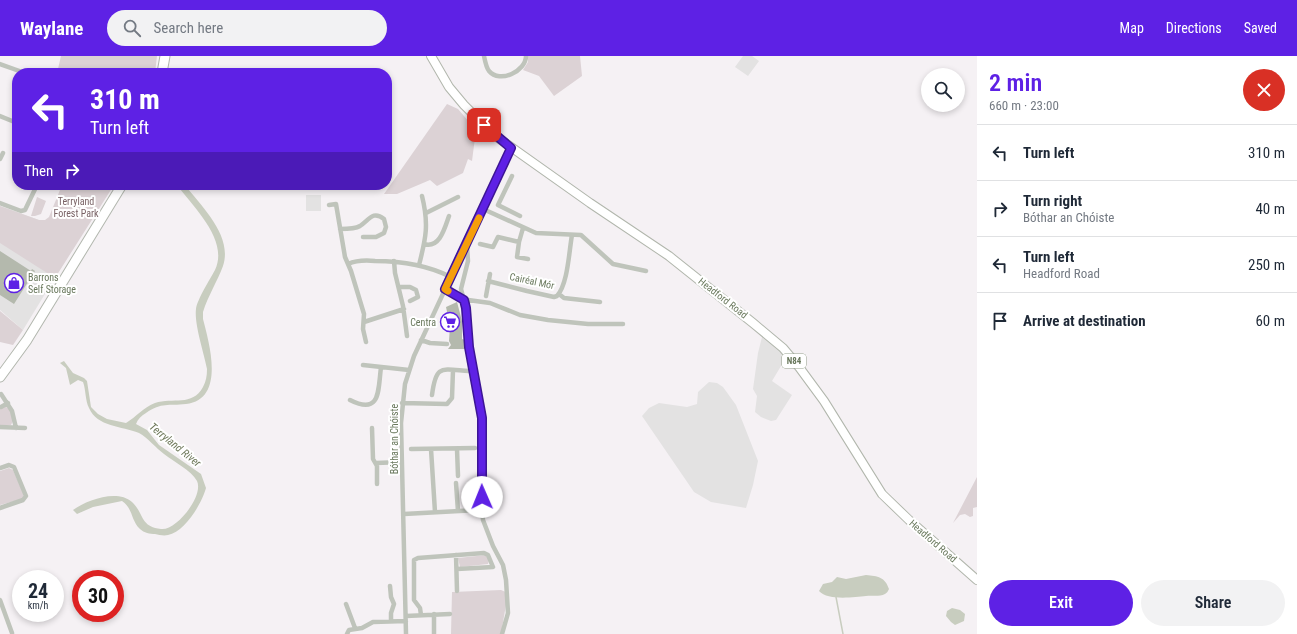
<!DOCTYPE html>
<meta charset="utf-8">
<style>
body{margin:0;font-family:"Roboto Condensed",sans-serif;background:#f2f2f3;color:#1f2937;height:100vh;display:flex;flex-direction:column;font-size:15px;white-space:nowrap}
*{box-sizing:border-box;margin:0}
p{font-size:13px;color:#747a83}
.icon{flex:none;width:22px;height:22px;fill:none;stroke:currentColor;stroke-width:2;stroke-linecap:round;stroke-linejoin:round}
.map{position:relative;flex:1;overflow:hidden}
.drawer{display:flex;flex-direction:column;background:#fff;width:320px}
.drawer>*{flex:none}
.top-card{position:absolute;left:12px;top:12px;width:380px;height:122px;border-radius:16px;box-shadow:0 2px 6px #0003;background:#5e21e5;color:#fff;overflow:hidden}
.fabs{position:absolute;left:921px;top:12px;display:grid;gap:8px}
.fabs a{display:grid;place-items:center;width:44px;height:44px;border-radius:50%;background:#fff;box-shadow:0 2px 6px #0003;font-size:20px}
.speed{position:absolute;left:12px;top:514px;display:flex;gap:8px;font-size:20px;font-weight:700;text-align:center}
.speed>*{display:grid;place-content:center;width:52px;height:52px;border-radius:50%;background:#fff;box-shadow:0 2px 6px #0003;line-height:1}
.speed small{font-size:10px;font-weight:400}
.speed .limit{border:6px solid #d22;background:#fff;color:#111}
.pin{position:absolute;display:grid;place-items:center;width:34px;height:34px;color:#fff;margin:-17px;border-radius:8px;box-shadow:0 2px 6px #0006}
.me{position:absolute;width:44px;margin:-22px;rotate:359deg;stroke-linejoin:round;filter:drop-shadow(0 0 3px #0008)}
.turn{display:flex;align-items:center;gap:14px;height:84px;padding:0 12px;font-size:18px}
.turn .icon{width:52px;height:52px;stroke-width:2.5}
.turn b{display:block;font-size:28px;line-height:34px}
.then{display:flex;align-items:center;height:38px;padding:0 12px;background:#0003;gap:8px;font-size:15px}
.round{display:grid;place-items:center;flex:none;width:42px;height:42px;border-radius:21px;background:#f2f2f3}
.headline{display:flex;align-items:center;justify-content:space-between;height:68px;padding:0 12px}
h1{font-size:24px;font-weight:600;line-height:30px;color:#5e21e5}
.button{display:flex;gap:8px;margin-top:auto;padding:8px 12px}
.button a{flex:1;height:46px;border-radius:24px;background:#5e21e5;color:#fff;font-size:16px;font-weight:600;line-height:46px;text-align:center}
.button a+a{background:#f2f2f3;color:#1f2937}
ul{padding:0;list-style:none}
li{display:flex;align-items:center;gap:12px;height:56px;padding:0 12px;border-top:1px solid #e0e1e3}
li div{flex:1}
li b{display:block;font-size:15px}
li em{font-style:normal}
header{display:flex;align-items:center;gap:24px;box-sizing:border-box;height:56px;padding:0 20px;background:#5e21e5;color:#fff}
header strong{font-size:19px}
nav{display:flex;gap:22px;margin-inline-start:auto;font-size:14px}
.search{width:280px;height:36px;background:#f2f2f3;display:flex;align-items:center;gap:10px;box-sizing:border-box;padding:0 14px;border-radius:22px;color:#747a83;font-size:15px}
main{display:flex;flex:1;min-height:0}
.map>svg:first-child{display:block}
.built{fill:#e3e2e2}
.green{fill:#dcd2d5}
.water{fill:#c8cdbf}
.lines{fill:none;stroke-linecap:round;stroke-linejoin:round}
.stream{stroke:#c8cdbf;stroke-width:1.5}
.building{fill:#b4b9ad}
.primary-casing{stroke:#b1b6ac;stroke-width:10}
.highway-casing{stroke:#b2b7ae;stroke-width:11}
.street{stroke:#bfc4bb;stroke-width:4.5}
.primary{stroke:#fff;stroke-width:8}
.highway{stroke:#fff;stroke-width:9}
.route-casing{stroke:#3d1595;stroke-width:10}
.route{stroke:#5e21e5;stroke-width:7}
.slow{stroke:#f59e0b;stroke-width:7}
.labels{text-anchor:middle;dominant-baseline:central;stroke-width:4;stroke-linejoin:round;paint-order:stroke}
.shield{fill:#fff;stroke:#95a08c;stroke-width:1}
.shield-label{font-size:9px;font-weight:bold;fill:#68775b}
.park-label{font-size:10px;fill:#796265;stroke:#fff}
.poi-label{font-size:10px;fill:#68775b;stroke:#fff;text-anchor:start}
.street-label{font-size:10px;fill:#68775b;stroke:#fff}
.water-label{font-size:11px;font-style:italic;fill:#6e785a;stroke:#fff}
</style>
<header>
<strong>Waylane</strong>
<div class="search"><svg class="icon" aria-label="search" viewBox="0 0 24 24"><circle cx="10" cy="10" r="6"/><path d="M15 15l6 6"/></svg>Search here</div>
<nav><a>Map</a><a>Directions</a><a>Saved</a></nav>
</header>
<main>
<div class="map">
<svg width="977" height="578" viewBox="0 0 977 578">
<rect width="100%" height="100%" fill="#f5f1f4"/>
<!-- built -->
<path class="built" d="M743,0H752L759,5L748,20L735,11Z
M306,139H321V155H306Z
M0,150L39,164L78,184L23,274L0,254Z
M763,277L787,300L772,325L792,339L776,364L771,365L761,361L755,356L757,340L753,333L758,297Z
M709,326L717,327L723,331L736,349L758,405L753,429L746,452L711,446L694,436L642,360L649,352L659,347L687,351L697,348L698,336Z"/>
<!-- green -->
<path class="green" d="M61,0H157L155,17H57Z
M528,0H580L582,20L554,40L539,20L523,14L528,6Z
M447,48L458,53L476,74L472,105L468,103L463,117L437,130L430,124L397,138H384Z
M62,129H114L55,222L0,187V150L39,164H45L49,161Z
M37,141L46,145L41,158L35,160H31Z
M0,255L23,274L13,289L0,286Z
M0,351H6L10,353L13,365L11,369L0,370Z
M9,412L13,414L24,439L22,443L0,449V415Z
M977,421V451L973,452V460L970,461L965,458L960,459L953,467Z
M486,499L489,504L488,508L460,511L458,502Z
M501,534L508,537L501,578H451L452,536Z"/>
<!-- water -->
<path class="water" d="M177,129H185C202,151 233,180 223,210C217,226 208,240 203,256V263C209,287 226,343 186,348C168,350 162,346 146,357C141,360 138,363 136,368L147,374L159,389L201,418L206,432C202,447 185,476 168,479C164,480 159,479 155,478C150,478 144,477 140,473C131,465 133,452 122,445L93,451L77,458L73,454C87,444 117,433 132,446C144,457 140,471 161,473C176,475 204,440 197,425C191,414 174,406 164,398C156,392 148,382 139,377C122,370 97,371 89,352C85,344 86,334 83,326L78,324L70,329L66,312L60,307L64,305L73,317L84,322L87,325L91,351L98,358L107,363L126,367C136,361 144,351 155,347C173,341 192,351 203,331C206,325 207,320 207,313C204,297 194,268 196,253C197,244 210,223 215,214C229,184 194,152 177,129Z
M866,519C878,520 885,521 889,533C888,535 887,537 885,538C879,541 872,539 866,540C854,541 828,545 819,535L823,528L832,526L837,521L846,523Z
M952,552L960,554L965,558L964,565L955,569L951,566L946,560L947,555Z"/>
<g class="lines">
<!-- stream -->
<path class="stream" d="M836,541L843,578"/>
</g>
<!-- building -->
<path class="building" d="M0,195L31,215L32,213L35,215L14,248L0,239Z
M457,246L462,265V283L465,284V293H448L451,289L449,285L450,270L446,251Z"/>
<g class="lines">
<defs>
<path id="primary" d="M431,0L449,31L464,49L494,79L590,147L669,200L753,267L783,292L799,311L824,345L882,438L909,464L977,524"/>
<path id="highway" d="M162,17L165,0
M0,321L27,284L122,129"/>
</defs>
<!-- primary casing -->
<use href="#primary" class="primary-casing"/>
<!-- highway casing -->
<use href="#highway" class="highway-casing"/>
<!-- street -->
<path class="street" d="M484,0C485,5 486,11 489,15C500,28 526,15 526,0
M0,8L25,17
M0,60L17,67
M0,103L3,97
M512,120L498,149L520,160
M0,147L21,155L25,154L37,129
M329,149L336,148L345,201L351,215L364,258L363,273L366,286
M483,153L536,177L581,179L613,208L646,215
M426,157L458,141
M523,172L519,186L517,201L528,203
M340,173C346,173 355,173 360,170C369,164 373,154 384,163L386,171L384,177L376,181H363
M424,188C440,193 445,171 449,160
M480,188L493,191L498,181L519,186
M467,190L468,205L461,233L466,252L469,291L482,362V455L483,464L493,490L503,509L506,524L508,557L502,578
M394,205L395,217L403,250L407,280
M348,208C357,204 365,204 375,205C402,205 427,209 451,221
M419,209C426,182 429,168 422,140
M488,225L527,235L554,241L557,240C568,228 569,195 572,179
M399,231H410L416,234L418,241L410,245
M445,233L461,243L490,247L520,259L548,264L588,268H623
M559,238L564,242L600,246
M486,240L490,218
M364,266L404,253
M421,284L430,287L447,288
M363,309L409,314
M1,338L12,355L16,372
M432,339C436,308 441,313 469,315
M350,344C381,360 378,334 381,311
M402,347L447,348L452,342L453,314
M1,351L8,347
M0,371L25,372
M372,372L373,403L377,410V428
M411,393L475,392
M431,393L435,456
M457,393L458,420
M376,407L402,406
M0,412L9,409L14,411L26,440L23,444L0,452
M456,427L458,455
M404,458L478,454
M456,499L457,535
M390,530L391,541L394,548L391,557V565
M0,544L12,577
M346,548L355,572
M434,558V578
M421,559L420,552L414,544V504L418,502L484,497L488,499L493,511L457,513
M406,560L450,558
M347,578L349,574L362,572L373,566L406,565
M406,578L401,367L405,328L414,300L511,92"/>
<!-- primary -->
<use href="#primary" class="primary"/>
<!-- highway -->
<use href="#highway" class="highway"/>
</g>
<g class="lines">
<defs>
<path id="route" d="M482,441V362L469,291L466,252L464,244L445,233L511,92L484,69"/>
</defs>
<!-- route casing -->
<use href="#route" class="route-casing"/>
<!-- route -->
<use href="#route" class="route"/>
<!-- slow -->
<path class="slow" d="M448,235L445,233L479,162"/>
</g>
<!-- icons -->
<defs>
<symbol id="shop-ring" viewBox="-11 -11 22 22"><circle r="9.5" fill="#fff" stroke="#5e21e5" stroke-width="1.5"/><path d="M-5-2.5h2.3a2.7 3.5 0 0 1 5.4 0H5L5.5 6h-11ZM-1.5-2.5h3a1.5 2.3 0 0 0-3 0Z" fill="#5e21e5"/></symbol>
<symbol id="supermarket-ring" viewBox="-11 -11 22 22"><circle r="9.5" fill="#fff" stroke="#5e21e5" stroke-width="1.5"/><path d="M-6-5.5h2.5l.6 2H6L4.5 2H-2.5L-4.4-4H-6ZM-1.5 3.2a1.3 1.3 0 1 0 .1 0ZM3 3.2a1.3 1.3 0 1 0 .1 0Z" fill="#5e21e5"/></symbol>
</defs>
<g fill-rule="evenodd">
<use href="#shop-ring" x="3" y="216" width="22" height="22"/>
<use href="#supermarket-ring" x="439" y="255" width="22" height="22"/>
</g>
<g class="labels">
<!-- shield labels -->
<rect class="shield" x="782" y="298" width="24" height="14" rx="3"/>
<g class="shield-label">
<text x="794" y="305">N84</text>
</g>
<!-- park labels -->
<g class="park-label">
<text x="76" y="145">Terryland<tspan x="76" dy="12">Forest Park</tspan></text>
</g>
<!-- poi labels -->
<g class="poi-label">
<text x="28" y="221">Barrons<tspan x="28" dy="12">Self Storage</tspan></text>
<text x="436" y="266" text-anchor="end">Centra</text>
</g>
<!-- street labels -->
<g class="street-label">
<text transform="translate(532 225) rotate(12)">Cairéal Mór</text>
<text transform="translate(723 242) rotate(38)">Headford Road</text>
<text transform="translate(394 383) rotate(-90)">Bóthar an Chóiste</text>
<text transform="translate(933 485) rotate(41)">Headford Road</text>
</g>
<!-- water labels -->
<g class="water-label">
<text transform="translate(175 389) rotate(39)">Terryland River</text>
</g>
</g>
</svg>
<div class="fabs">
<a><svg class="icon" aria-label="search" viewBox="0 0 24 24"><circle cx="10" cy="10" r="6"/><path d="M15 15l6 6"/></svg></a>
</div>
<div class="speed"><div>24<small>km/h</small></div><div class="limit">30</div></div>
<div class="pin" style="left:484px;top:69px;background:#d93025"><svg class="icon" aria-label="arrive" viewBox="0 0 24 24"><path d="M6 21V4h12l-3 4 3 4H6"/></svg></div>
<svg class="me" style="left:482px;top:441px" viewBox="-20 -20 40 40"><circle r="19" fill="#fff"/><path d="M0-13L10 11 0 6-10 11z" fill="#5e21e5"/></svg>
<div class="top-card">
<div class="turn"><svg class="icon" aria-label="left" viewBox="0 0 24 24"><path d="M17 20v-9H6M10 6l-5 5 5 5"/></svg><div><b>310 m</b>Turn left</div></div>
<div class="then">Then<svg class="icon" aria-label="right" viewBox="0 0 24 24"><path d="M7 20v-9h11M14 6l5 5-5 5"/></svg></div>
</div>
</div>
<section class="drawer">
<div class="headline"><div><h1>2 min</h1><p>660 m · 23:00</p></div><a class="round" style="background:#d93025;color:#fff"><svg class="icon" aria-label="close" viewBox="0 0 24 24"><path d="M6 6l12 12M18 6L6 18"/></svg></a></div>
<ul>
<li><svg class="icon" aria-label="left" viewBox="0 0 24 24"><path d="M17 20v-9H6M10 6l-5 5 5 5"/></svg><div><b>Turn left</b></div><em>310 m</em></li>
<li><svg class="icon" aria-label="right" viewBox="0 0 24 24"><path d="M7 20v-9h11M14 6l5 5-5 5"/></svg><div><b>Turn right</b><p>Bóthar an Chóiste</p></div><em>40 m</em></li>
<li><svg class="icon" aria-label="left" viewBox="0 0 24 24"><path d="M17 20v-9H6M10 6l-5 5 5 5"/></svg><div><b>Turn left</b><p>Headford Road</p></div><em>250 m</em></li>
<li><svg class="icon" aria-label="arrive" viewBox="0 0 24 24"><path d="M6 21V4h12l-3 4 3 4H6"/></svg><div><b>Arrive at destination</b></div><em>60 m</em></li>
</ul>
<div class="button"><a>Exit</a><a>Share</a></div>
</section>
</main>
